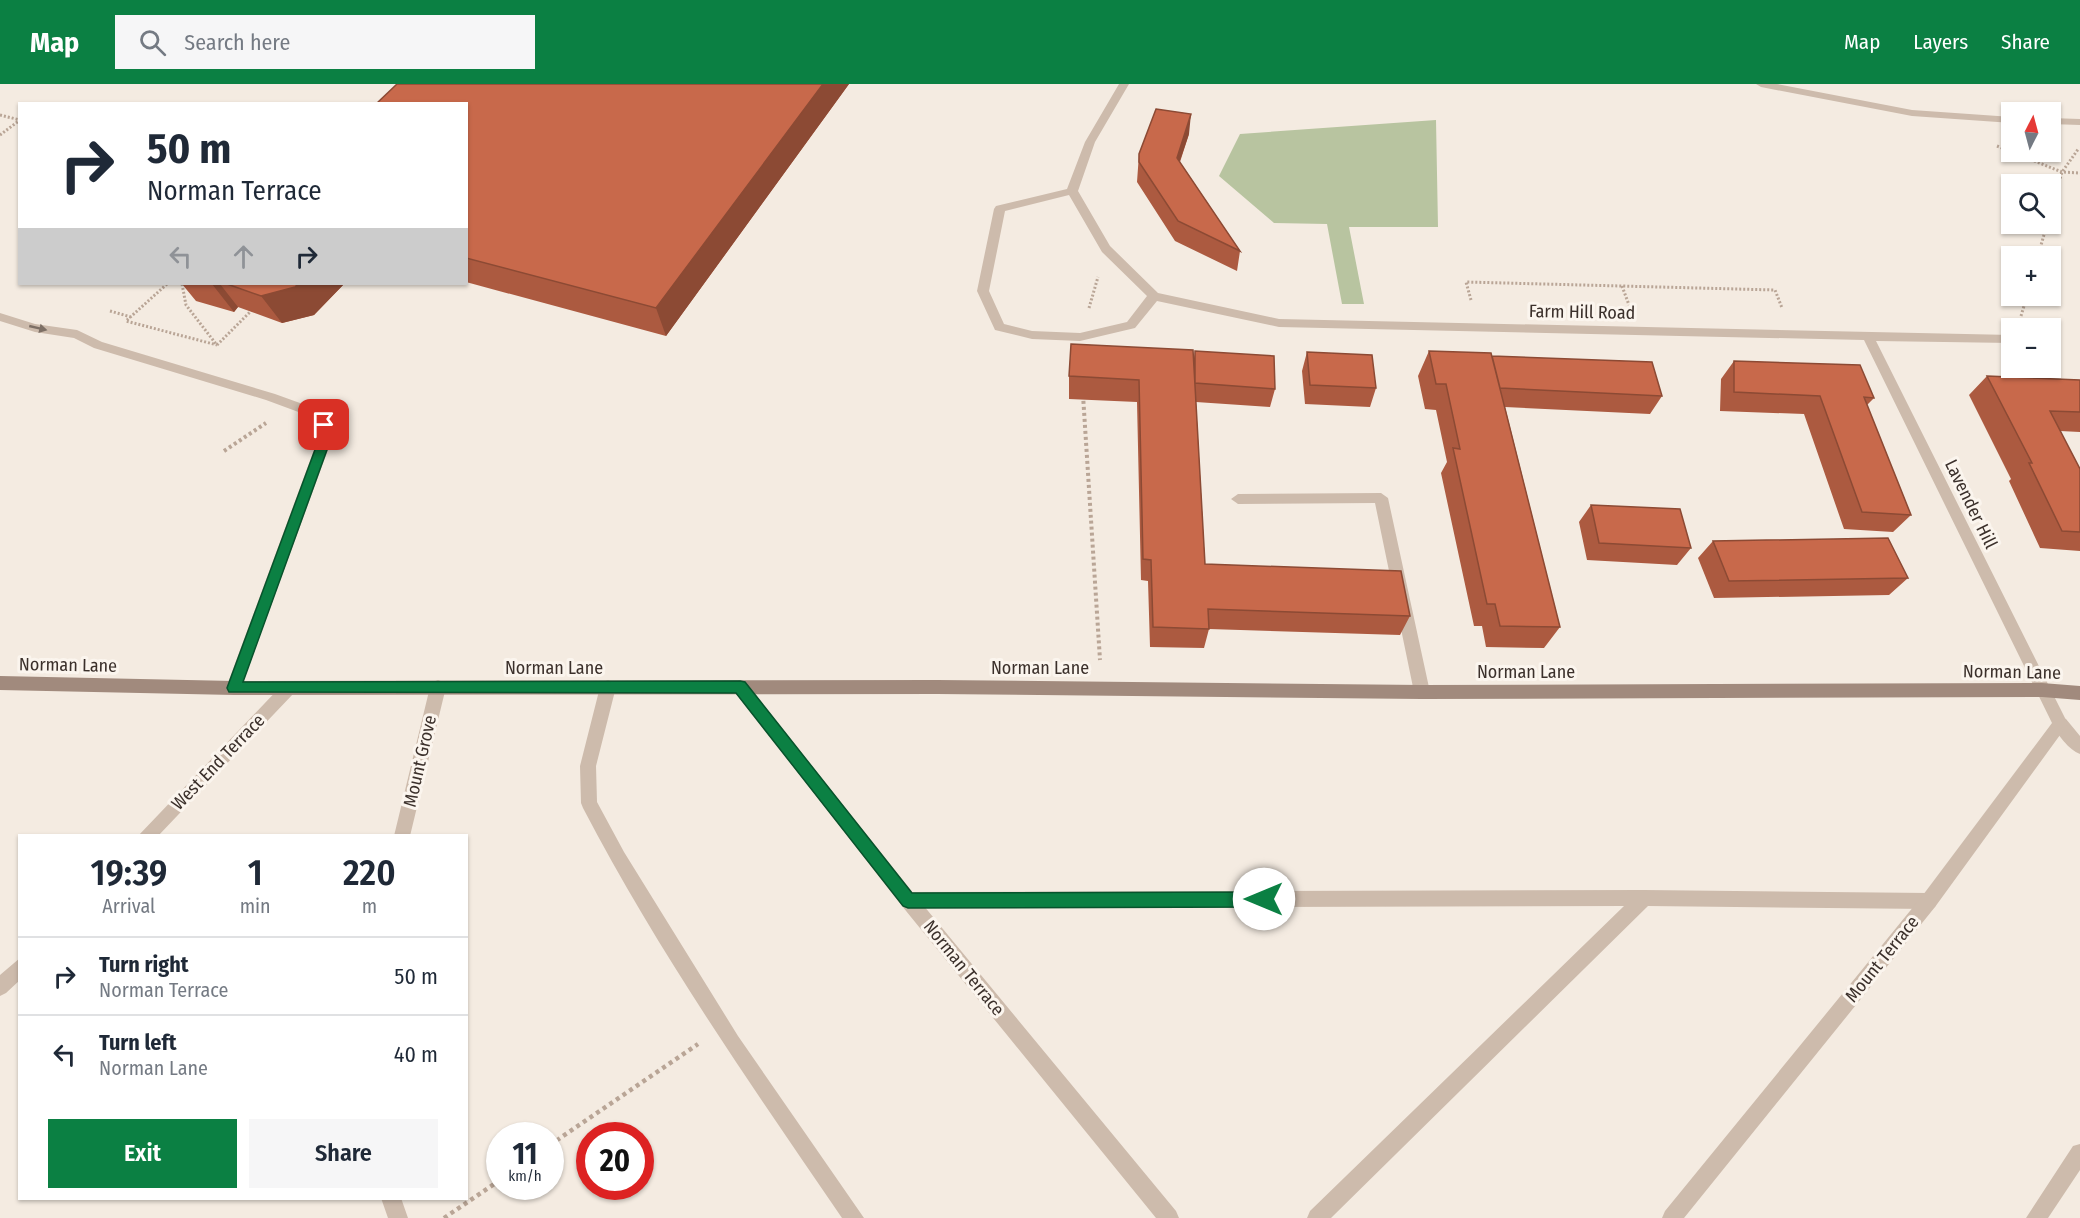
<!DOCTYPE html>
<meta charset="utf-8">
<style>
body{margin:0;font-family:"Fira Sans Condensed",sans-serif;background:#f6f6f7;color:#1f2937;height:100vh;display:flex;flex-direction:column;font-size:22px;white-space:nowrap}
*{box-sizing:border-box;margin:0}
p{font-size:20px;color:#747a83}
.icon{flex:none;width:33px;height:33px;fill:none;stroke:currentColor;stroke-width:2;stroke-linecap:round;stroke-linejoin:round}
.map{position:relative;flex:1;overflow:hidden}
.details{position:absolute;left:18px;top:750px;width:450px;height:366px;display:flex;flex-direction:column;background:#fff;border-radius:0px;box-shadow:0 2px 4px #0004}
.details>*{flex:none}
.top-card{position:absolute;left:18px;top:18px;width:450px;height:183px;border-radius:0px;box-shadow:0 2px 4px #0004;background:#fff;color:#1f2937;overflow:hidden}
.needle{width:39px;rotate:6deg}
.fabs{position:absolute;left:2001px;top:18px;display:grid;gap:12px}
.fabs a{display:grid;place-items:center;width:60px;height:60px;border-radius:0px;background:#fff;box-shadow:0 2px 4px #0004;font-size:30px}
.speed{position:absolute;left:486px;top:1038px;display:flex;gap:12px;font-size:30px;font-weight:700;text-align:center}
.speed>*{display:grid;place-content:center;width:78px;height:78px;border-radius:50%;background:#fff;box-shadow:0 2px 4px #0004;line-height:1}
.speed small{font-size:15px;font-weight:400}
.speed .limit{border:9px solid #d22;background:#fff;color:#111}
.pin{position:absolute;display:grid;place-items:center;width:51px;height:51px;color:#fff;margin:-26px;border-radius:12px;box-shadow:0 3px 9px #0006}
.me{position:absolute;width:66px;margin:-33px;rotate:270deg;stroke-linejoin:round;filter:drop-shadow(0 0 4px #0008)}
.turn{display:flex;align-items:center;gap:21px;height:126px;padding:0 30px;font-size:27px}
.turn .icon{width:78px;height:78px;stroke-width:2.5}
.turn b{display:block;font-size:42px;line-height:51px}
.lanes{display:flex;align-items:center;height:57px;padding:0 30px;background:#0003;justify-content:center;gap:30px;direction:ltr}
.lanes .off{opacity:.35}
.eta{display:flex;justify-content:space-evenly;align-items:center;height:102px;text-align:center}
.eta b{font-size:36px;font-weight:600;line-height:42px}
.button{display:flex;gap:12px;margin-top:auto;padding:12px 30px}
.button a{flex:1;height:69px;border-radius:0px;background:#0b8043;color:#fff;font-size:24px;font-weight:600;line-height:69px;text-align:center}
.button a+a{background:#f6f6f7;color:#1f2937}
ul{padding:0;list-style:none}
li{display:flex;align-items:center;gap:18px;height:78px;padding:0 30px;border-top:2px solid #e0e1e3}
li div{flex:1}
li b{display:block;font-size:22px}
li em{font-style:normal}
header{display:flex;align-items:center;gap:36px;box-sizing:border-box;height:84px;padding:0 30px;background:#0b8043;color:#fff}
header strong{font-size:28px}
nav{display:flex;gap:33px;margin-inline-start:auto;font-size:21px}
.search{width:420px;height:54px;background:#f6f6f7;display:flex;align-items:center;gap:15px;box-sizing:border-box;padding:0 21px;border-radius:0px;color:#747a83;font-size:22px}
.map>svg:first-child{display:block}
.green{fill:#b8c4a0}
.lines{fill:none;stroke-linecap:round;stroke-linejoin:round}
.path-far2{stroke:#b9a596;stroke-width:3;stroke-dasharray:2 2;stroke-linecap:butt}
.path-far1{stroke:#b9a596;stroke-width:4;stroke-dasharray:3 3;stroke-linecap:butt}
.path{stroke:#b9a596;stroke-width:4.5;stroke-dasharray:4 4;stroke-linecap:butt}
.lane{fill:#cdbbac;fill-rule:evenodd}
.street{fill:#cdbbac;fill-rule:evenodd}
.secondary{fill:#a18a7d;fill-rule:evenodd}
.wall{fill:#ac5a40}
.shaded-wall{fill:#8c4a34}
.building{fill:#c8694b;stroke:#8c4a34;stroke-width:1.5}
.oneway{fill:#7d6f65}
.route{fill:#0b8043;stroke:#07532c;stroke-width:1.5}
.labels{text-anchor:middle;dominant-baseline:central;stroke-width:6;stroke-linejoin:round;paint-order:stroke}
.street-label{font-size:18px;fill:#3b302b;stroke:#fbf5ee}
</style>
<header>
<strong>Map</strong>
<div class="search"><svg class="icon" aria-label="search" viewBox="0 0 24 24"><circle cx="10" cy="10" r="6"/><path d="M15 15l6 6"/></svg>Search here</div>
<nav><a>Map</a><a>Layers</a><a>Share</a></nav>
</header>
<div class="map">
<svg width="2080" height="1134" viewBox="0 0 2080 1134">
<rect width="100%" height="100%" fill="#f4ebe1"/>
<!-- green -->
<path class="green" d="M1436,36L1438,143H1349L1364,220H1342L1327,140L1274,139L1219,92L1240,50Z"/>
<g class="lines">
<!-- path-far2 -->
<path class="path-far2" d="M0,31L20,36
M0,51L20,36
M1997,62L2062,88L2080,89
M2050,129L2062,88L2079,64
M2038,172L2047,140
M167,200L126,237L217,261
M182,200L186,221L216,260
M1622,202L1629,221
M1471,216L1466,198L1775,206L1782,224
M1089,224L1098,193
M110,227L131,233
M2021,232L2027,212
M217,261L253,225"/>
<!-- path-far1 -->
<path class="path-far1" d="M1083,311L1100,576
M224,367L266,339"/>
<!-- path -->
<path class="path" d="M550,1061L698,960
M444,1134L500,1096"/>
<!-- lane -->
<path class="lane" d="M0,229L35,240L77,246L102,258L275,310L322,327L331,341L329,363L239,609L234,611L229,609L226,604L315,363L317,341L312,333L266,316L94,264L74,254L35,248L0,237Z
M608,596L613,598L616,603L596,682L597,718L624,768L738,952L864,1134H842C751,1001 658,868 583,724L581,719L580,682L600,603L603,598Z
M2060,633L2066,635L2080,652V670C2069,666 2057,650 2052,640L2054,635Z
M1644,806L1929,809L1935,811L1937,817L1935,823L1929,825L1648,822L1331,1134H1307L1310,1127L1624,822L908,824L902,822L900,816L902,810L908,808Z"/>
<!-- street -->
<path class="street" d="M1119,0H1129L1095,58L1078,107L1110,162L1158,209L1279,235L2012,251V259L1876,257L2068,640L1935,823L1684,1134H1662L1665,1127L1923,811L2052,639L1864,256L1279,243L1157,217L1135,244L1080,257L1032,255L995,246L977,207L994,125L996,122L1067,105L1085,58ZM1069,111L1102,168L1147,212L1127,238L1080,249L1032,247L1004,240L989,207L1005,127Z
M1756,0H1777L1912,26L2012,33V39L1912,32L1761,3Z
M2050,34L2080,35V41L2050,40Z
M1381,409L1388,414L1430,608L1427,613L1422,615L1417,613L1414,608L1375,419L1238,420L1231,415L1238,410Z
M438,596L443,598L446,603L410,752H394L430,603L433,598Z
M740,596L745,598L914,810L1176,1127L1179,1134H1156L902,822L735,608L732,603L735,598Z
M289,597L294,599L297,604L294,609L158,752H138L284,599Z
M20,874V896L6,909L0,912V891Z
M2080,1060V1086L2048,1134H2026L2073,1062Z
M381,1114H401L408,1134H388Z"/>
<!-- secondary -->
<path class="secondary" d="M0,592L234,597L937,596L1422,601L2042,599L2080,602V616L2042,613L1422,615L937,610L234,611L0,606Z"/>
</g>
<!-- wall -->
<path class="wall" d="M849,0L666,252L466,198V20Z
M1189,50L1180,78L1240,167L1237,187L1175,157L1137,98L1139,70Z
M182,200H344L314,231L282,239L238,223L234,228L196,217Z
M1195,267L1275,305L1270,323L1196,318L1205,480L1410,532L1400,551L1209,545L1204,564L1150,563L1148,497L1141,496L1137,318L1069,315V292L1194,276Z
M1429,267L1492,272L1662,312L1650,330L1505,323L1560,543L1544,564L1486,563L1482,542H1474L1441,389L1447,378L1436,326L1425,325L1418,292Z
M1307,268L1376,304L1370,323L1305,320L1302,287Z
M1734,277L1874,314L1867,321L1911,431L1893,448L1844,445L1804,330L1720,327L1721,295Z
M1987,292L2080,296V348L2060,347L2080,385V467L2040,464L2009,397L2011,395L1969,311Z
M1591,421L1691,464L1677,481L1587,476L1579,438Z
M1713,457L1908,494L1889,511L1714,514L1698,474Z"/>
<!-- shaded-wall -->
<path class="shaded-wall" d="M823,0H849L666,252L656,224Z
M1191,30L1189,50L1174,94L1177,74Z
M212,200H220L238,223L234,228Z
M298,200H344L314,231L282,239L261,212Z"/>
<!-- building -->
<path class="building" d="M397,0H823L656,224L466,174V20H376Z
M1156,25L1191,30L1177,74L1240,167L1178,137L1139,78V70Z
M227,200H298L295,203L261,212Z
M1071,260L1193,266L1205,480L1401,487L1410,532L1208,525L1209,545L1153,543L1151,476L1143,475L1139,296L1069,292Z
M1195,267L1274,272L1275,305L1195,299Z
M1429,267L1491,269L1560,543L1500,542L1495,520H1487L1453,364L1460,365L1446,300H1436Z
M1307,268L1372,271L1376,304L1310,301Z
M1492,272L1652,278L1662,312L1500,304Z
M1734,277L1860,281L1874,314L1864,313L1911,431L1862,428L1820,312L1734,308Z
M1987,292L2080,296V328L2050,327L2080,385V448L2062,447L2029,379H2032Z
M1591,421L1680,425L1691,464L1599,459Z
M1888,454L1908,494L1729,497L1713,457Z"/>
<!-- one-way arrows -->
<defs><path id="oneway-solid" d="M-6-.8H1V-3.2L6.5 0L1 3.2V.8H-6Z" transform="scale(1.5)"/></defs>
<use class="oneway" href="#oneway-solid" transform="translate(38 244) rotate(13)"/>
<!-- route -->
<path class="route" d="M324,337L330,341L328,363L243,598L740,597L745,598L912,809L1264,808L1270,810L1272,815L1270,821L1264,823L908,824L903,822L736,609L229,608L227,604L316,363L318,341Z"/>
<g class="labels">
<!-- street labels -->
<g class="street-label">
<text transform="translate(1582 228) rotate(1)">Farm Hill Road</text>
<text transform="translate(1971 420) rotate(64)">Lavender Hill</text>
<text transform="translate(68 581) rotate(1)">Norman Lane</text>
<text x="554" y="584">Norman Lane</text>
<text x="1040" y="584">Norman Lane</text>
<text x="1526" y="588">Norman Lane</text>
<text transform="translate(2012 588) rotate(1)">Norman Lane</text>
<text transform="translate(420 677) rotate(-77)">Mount Grove</text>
<text transform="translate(218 678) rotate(-46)">West End Terrace</text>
<text transform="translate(1882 875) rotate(-51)">Mount Terrace</text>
<text transform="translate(964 884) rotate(51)">Norman Terrace</text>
</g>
</g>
</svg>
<div class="fabs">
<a><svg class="needle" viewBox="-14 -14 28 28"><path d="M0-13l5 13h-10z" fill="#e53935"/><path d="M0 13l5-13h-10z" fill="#747a83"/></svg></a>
<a><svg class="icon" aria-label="search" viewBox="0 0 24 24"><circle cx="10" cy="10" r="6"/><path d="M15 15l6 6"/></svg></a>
<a>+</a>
<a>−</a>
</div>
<div class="speed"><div>11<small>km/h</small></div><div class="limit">20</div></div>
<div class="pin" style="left:324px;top:341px;background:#d93025"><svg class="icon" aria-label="arrive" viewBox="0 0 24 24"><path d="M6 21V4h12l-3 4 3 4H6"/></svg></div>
<svg class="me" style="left:1264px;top:815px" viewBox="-20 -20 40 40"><circle r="19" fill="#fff"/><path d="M0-13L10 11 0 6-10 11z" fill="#0b8043"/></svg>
<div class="top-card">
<div class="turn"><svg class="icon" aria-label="right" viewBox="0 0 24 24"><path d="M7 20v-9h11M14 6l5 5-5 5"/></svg><div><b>50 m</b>Norman Terrace</div></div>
<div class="lanes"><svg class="icon off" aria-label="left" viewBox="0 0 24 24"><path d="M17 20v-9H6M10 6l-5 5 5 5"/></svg><svg class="icon off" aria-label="ahead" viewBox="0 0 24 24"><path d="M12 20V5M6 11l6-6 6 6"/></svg><svg class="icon" aria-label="right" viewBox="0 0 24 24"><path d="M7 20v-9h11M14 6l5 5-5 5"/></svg></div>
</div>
<section class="details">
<div class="eta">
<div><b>19:39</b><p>Arrival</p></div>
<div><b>1</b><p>min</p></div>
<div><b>220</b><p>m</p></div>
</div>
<ul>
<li><svg class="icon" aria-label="right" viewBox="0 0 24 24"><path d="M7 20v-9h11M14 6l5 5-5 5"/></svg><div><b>Turn right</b><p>Norman Terrace</p></div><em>50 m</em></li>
<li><svg class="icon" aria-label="left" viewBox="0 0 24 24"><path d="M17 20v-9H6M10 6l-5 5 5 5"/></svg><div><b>Turn left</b><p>Norman Lane</p></div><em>40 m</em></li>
</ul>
<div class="button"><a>Exit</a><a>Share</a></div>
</section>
</div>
